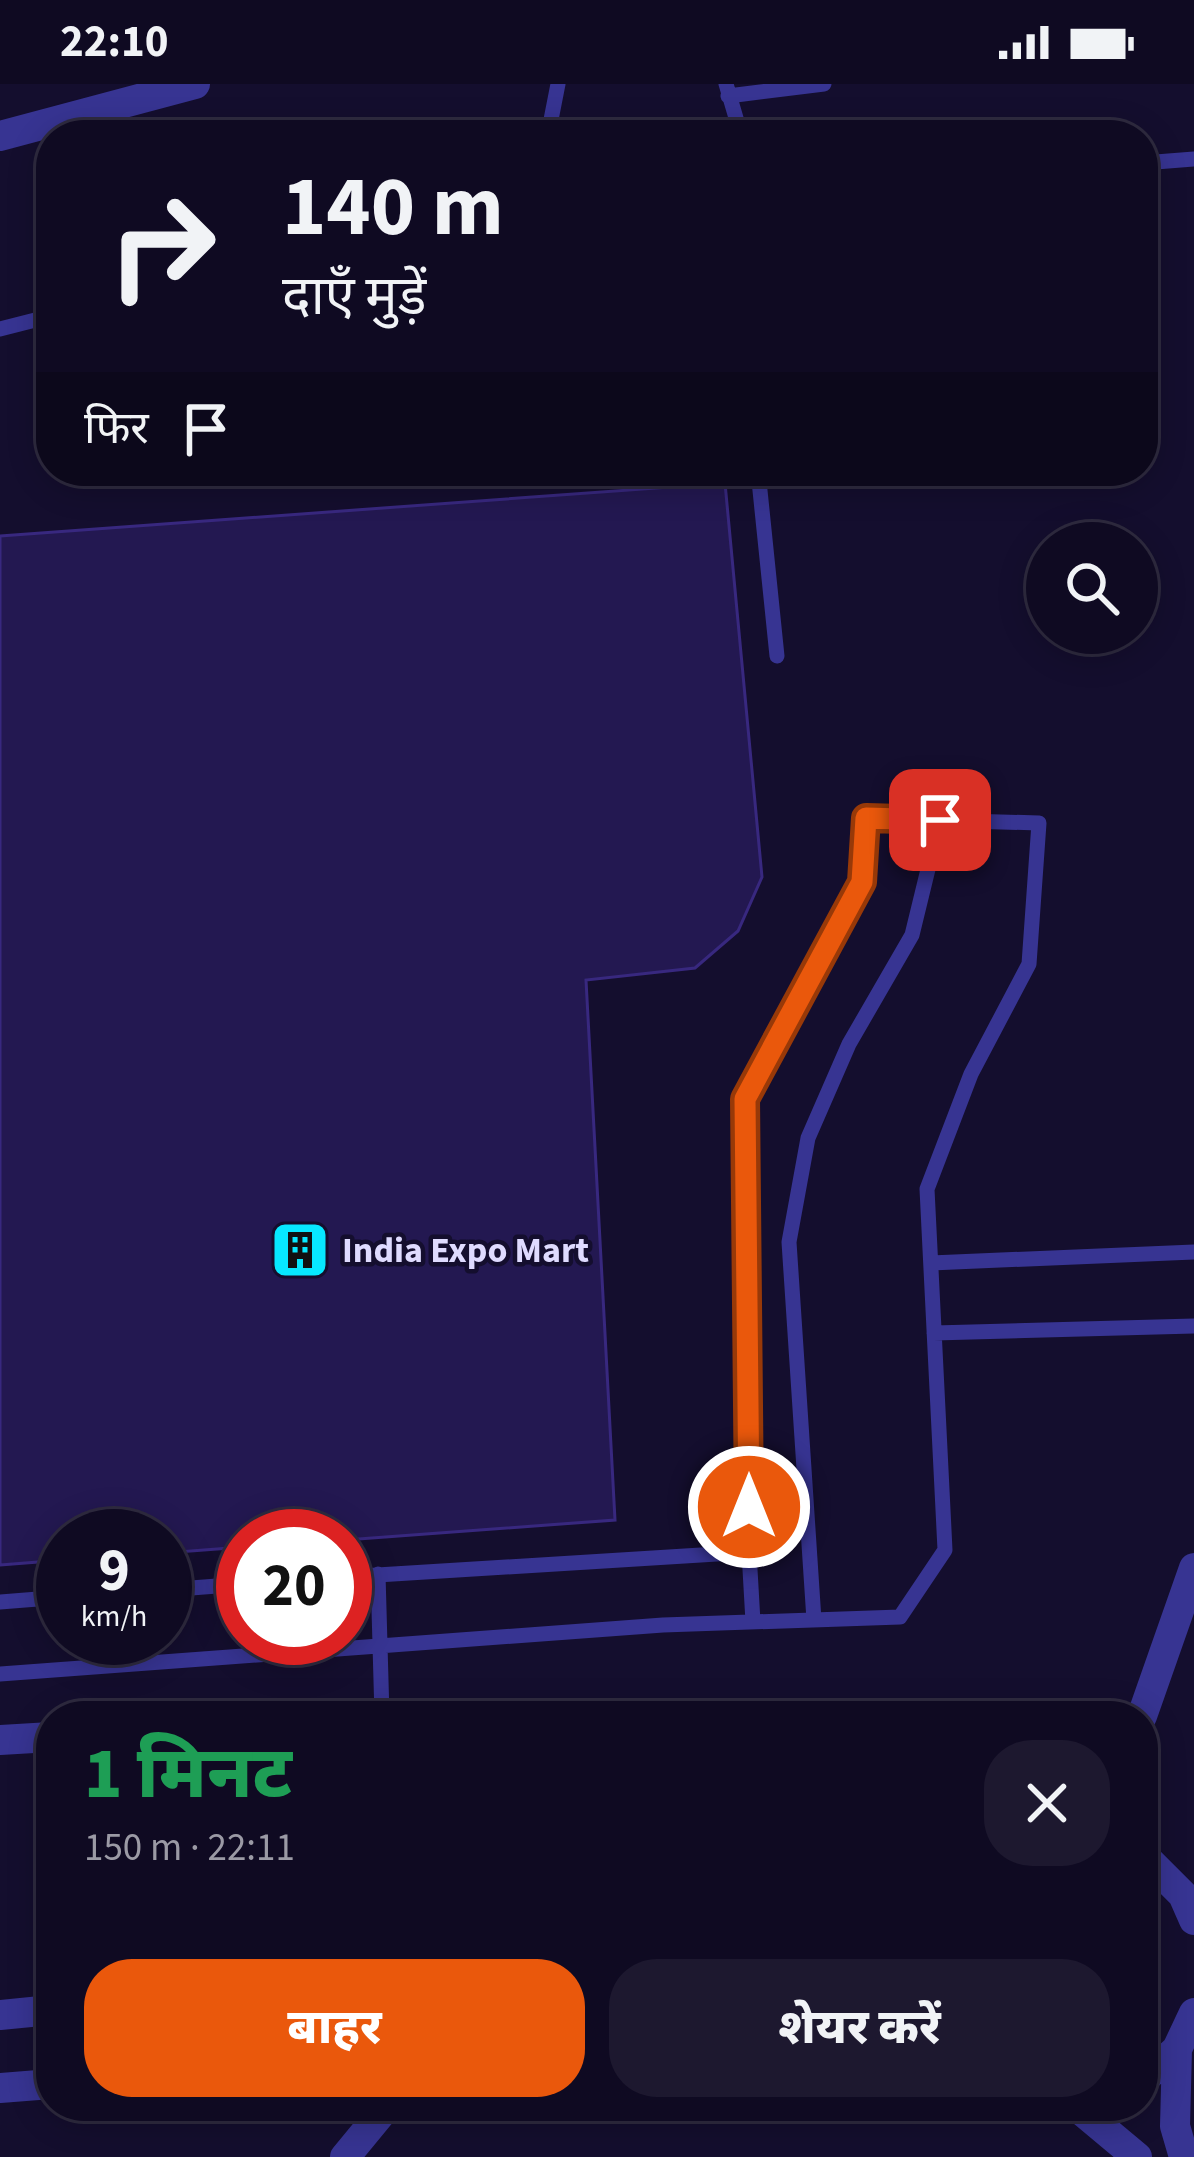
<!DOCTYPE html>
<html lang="hi">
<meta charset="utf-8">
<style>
body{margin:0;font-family:"Source Sans 3","Noto Sans Devanagari",sans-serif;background:#1d182f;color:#f1f3f6;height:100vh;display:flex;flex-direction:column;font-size:45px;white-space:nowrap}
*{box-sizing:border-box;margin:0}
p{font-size:39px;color:#9b9aa5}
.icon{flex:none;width:66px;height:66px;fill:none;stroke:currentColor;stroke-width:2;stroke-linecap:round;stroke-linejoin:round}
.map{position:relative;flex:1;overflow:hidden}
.details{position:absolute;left:36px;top:1617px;width:1122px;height:420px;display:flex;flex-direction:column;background:#0f0a22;border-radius:48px;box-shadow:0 6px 30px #0003,0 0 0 3px #2f2b40}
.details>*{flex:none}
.banner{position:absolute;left:36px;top:36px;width:1122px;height:366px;border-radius:48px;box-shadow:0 6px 30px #0003,0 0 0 3px #2f2b40;background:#0f0a22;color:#f1f3f6;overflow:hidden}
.fabs{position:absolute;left:1026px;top:438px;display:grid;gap:24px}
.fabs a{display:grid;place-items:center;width:132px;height:132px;border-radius:50%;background:#0f0a22;box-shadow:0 6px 30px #0003,0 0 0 3px #2f2b40;font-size:60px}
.speed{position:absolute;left:36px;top:1425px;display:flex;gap:24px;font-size:60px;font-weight:700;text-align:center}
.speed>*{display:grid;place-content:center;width:156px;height:156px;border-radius:50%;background:#0f0a22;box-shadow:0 6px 30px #0003,0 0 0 3px #2f2b40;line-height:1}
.speed small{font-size:30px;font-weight:400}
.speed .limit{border:18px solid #d22;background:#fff;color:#111}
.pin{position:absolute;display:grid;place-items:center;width:102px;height:102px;color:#fff;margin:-51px;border-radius:24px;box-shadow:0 6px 18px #0006}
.me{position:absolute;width:132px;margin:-66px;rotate:0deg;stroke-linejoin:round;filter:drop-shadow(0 0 9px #0008)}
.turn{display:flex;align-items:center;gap:42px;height:252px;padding:0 48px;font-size:54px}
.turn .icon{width:156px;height:156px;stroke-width:2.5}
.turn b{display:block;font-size:84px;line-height:102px}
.then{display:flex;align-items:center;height:114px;padding:0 48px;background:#0003;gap:24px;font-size:45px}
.round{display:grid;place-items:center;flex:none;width:126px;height:126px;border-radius:48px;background:#1d182f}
.head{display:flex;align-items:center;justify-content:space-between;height:204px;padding:0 48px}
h1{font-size:72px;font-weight:800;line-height:90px;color:#1e9e55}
.action{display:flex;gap:24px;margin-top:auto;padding:24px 48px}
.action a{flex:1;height:138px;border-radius:48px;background:#ea580c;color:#fff;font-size:48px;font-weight:800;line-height:138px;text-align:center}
.action a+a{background:#1d182f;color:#f1f3f6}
.status{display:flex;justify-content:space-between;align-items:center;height:84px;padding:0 60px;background:#0f0a22;direction:ltr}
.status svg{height:33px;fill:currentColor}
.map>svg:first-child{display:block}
.building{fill:#231851;stroke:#38287f;stroke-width:3}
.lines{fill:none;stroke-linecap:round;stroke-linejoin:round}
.service{stroke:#373492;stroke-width:15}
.tertiary{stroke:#373492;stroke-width:30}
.route-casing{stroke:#983908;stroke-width:30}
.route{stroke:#ea580c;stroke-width:21}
.labels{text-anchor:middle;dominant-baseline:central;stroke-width:9;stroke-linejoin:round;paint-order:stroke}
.poi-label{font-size:36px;font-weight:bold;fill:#dfdbff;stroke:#140e2e;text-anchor:start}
</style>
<div class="status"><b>22:10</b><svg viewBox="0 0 49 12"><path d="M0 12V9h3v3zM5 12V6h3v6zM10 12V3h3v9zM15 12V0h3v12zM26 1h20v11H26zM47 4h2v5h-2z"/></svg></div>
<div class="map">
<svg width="1194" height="2073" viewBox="0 0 1194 2073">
<rect width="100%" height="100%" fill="#140e2e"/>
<!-- building -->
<path class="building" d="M725,399L762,793L738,847L695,884L586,896L615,1436L345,1456L243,1452V1463L165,1469V1452H63V1476L0,1481V452Z"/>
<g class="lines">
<!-- service -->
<path class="service" d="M726,0L741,51
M728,12L824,0
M548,51L558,0
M1143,79L1194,75
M0,245L51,232
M758,387L777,572
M931,1179L1194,1168
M934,1249L1194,1242
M749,1468L753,1538
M378,1490L382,1632
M165,1506L243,1500
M0,1518L63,1513
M814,1536L789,1158L808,1054L849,960L912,851L940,736
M0,1590L663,1541L900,1533L945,1466L927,1105L971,990L1029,880L1039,739L865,734L861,798L745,1015L749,1468L345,1493"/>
<!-- tertiary -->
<path class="tertiary" d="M0,52L195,0
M1142,1632L1194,1484
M0,1656L51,1653
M1143,1771L1183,1811L1194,1836
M0,1931L51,1926
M1177,1965L1175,2042L1184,2073
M1143,1996L1177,1965L1194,1929
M0,2004L51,2000
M1076,2022L1137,2073
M345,2073L387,2022"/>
</g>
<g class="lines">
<defs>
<path id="route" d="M749,1423L745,1015L862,798L866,734L940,736"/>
</defs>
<!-- route casing -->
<use href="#route" class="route-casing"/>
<!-- route -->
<use href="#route" class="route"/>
</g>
<!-- icons -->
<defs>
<symbol id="building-square" viewBox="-11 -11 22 22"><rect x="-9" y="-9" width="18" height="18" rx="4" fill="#07e8ff" stroke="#140e2e"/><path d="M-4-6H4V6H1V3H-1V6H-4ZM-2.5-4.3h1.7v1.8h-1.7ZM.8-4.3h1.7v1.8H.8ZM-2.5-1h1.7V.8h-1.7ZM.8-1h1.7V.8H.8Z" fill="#111"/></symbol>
</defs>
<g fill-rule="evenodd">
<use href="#building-square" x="267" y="1133" width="66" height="66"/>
</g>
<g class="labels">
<!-- poi labels -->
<g class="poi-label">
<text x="342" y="1166">India Expo Mart</text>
</g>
</g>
</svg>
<div class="fabs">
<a><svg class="icon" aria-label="search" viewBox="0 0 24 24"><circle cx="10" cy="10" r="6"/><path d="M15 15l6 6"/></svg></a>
</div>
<div class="speed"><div>9<small>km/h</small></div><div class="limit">20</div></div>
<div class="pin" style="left:940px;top:736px;background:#d93025"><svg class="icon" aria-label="arrive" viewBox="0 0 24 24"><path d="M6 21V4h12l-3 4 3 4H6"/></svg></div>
<svg class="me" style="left:749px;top:1423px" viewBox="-20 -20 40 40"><circle r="17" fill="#ea580c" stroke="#fff" stroke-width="3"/><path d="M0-11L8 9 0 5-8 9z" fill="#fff"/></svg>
<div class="banner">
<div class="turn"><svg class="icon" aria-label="right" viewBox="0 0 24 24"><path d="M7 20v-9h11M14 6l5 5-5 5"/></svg><div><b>140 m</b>दाएँ मुड़ें</div></div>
<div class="then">फिर<svg class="icon" aria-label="arrive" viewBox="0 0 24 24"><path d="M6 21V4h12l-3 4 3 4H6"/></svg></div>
</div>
<section class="details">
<div class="head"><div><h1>1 मिनट</h1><p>150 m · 22:11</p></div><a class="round"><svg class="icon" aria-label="close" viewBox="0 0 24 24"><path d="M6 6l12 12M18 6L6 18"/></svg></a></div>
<div class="action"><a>बाहर</a><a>शेयर करें</a></div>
</section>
</div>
